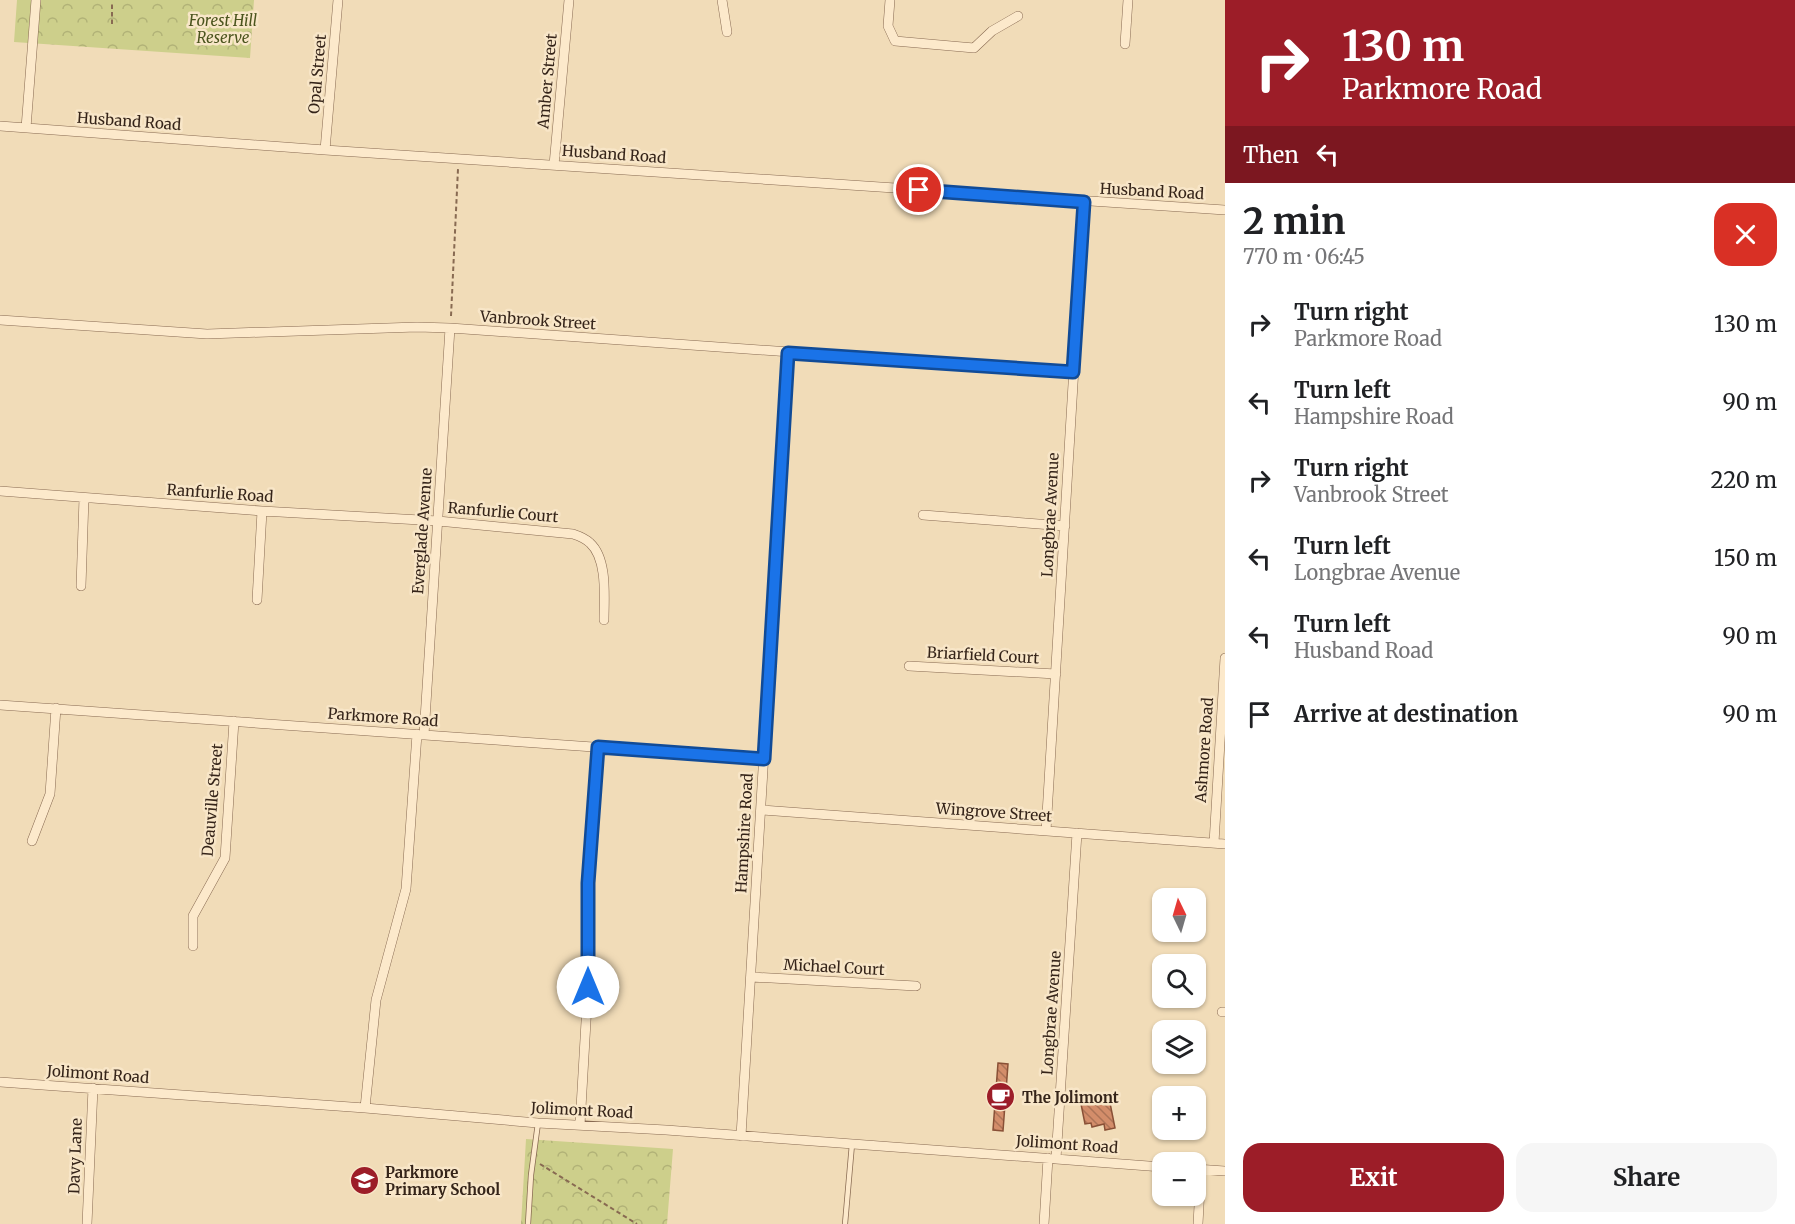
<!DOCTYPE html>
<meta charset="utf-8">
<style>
body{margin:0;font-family:Merriweather,serif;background:#f6f6f6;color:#202124;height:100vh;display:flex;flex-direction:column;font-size:22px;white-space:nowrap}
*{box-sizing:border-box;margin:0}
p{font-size:20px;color:#757577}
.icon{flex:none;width:33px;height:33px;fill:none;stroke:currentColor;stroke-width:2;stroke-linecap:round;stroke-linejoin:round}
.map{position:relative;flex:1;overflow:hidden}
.sheet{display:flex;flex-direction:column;background:#fff;width:570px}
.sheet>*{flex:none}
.banner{background:#9c1d28;color:#fff;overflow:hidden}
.needle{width:39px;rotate:355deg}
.buttons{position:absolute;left:1152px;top:888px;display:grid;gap:12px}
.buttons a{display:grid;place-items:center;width:54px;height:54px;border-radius:12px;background:#fff;box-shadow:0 2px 4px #0004;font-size:30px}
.pin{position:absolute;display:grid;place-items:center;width:51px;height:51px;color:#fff;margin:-26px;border:3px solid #fff;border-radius:50%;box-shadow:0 2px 6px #0007}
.me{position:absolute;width:66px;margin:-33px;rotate:0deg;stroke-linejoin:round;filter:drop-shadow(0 0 4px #0008)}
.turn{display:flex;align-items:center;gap:21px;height:126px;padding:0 18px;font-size:27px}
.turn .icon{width:78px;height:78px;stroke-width:2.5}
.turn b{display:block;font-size:42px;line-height:51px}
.then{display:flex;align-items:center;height:57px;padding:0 18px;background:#0003;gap:12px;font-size:22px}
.round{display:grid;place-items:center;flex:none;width:63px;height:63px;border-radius:18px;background:#f6f6f6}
.head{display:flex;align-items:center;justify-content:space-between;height:102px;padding:0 18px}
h1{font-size:36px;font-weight:700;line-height:45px}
.button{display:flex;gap:12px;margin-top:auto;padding:12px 18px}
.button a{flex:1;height:69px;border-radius:18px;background:#9c1d28;color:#fff;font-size:24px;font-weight:700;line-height:69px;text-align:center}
.button a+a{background:#f6f6f6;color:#202124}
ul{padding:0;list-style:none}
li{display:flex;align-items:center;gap:18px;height:78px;padding:0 18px}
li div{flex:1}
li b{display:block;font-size:22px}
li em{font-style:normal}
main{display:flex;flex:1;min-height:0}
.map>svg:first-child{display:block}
.park{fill:url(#park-crowns)}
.building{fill:url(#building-back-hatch);stroke:#895036;stroke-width:1.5}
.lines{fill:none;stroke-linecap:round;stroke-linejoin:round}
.service-casing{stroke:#886a52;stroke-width:6}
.minor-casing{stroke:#886a52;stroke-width:10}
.path{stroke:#886a52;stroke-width:2;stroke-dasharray:4.5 3;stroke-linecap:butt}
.service{stroke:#fce9cb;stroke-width:4.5}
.minor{stroke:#fce9cb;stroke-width:9}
.route-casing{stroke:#114b97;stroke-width:15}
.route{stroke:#1a73e8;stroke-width:10}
.labels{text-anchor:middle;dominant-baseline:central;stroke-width:5;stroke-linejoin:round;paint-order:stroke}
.park-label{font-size:15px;font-style:italic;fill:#4a541d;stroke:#f8e6c8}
.street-label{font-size:15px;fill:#352419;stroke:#f8e6c8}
.poi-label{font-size:15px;font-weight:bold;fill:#352419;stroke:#f8e6c8;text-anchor:start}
</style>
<main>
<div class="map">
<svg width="1225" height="1224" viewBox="0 0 1225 1224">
<defs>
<pattern id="park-crowns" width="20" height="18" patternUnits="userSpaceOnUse" patternTransform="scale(1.5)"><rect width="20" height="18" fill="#cdcf8b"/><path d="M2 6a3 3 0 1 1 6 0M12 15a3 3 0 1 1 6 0" fill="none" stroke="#b1b277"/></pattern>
<pattern id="building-back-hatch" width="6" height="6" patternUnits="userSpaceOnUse" patternTransform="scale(1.5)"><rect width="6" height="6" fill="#d38d6a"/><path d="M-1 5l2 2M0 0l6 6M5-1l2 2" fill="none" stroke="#ac7356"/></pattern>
</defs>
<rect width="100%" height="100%" fill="#f1dcb8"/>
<!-- park -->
<path class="park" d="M17,0H254L250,58L14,42Z
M526,1139L673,1149L667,1224H521Z"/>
<!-- building -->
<path class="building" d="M998,1063L1008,1064L1003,1131L993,1130Z
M1109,1098L1115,1128L1105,1130L1104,1124L1092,1127L1091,1123L1085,1124L1081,1104Z"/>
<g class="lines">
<defs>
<path id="service" d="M528,1224L531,1175L538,1123
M845,1224L852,1144"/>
<path id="minor" d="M722,0L727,32
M890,0L888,26L895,41L974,48L992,31L1018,16
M1125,44L1128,0
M0,126L325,150L1225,210
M26,128L36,0
M325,150L338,0
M554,165L569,0
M0,320L207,334L417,327L450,328L1073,372
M0,491L262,511L438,521L573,534C579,536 586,539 590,543C608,559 604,599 604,620
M923,515L1065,526
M81,586L84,498
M257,600L262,511
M909,666L1056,674
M0,705L764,759
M424,735L450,328
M761,810L1225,844
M1046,831L1084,202
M32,841L50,794L56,708
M1214,843L1225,658
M193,946V916L225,858L234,721
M751,977L916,986
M1222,1012H1225
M0,1082L365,1108L538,1123L666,1130L1162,1167
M365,1108L376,1000L406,889L417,734
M580,1125L588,987V883L598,747
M741,1136L788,353
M1056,1159L1077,833
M1196,1169L1225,1171
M87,1224L93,1088
M1044,1224L1048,1158
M1198,1224L1201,1169"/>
</defs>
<!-- service casing -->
<use href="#service" class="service-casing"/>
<!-- minor casing -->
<use href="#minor" class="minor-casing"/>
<!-- path -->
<path class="path" d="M112,24V2
M451,316L458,169
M540,1164L637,1224"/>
<!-- service -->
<use href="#service" class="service"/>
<!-- minor -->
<use href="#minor" class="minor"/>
</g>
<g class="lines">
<defs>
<path id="route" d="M588,987V883L598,747L764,759L788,353L1073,372L1084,202L919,190"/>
</defs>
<!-- route casing -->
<use href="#route" class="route-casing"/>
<!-- route -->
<use href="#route" class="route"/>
</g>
<!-- icons -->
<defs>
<symbol id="cafe-disc" viewBox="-11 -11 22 22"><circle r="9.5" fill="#9c1d28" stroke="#f8e6c8"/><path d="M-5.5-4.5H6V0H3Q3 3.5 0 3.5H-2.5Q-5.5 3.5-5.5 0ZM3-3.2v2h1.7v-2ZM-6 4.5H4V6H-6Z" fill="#fff"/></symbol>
<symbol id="school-disc" viewBox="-11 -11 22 22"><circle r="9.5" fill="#9c1d28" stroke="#f8e6c8"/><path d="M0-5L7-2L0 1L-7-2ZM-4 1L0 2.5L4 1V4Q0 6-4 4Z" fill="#fff"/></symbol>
</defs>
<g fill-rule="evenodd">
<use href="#cafe-disc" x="984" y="1080" width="33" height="33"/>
<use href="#school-disc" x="348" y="1164" width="33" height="33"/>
</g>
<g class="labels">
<!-- park labels -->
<g class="park-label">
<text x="223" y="20">Forest Hill<tspan x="223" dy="17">Reserve</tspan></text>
</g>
<!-- street labels -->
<g class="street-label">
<text transform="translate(317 74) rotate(-85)">Opal Street</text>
<text transform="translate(547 81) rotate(-85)">Amber Street</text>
<text transform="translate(129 121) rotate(4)">Husband Road</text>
<text transform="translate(614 154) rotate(4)">Husband Road</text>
<text transform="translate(1152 191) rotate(3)">Husband Road</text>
<text transform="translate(538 320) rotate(4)">Vanbrook Street</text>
<text transform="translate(220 493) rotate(4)">Ranfurlie Road</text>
<text transform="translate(503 512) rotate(5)">Ranfurlie Court</text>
<text transform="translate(1050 515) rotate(-87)">Longbrae Avenue</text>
<text transform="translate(422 531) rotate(-86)">Everglade Avenue</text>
<text transform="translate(983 655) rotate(3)">Briarfield Court</text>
<text transform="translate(383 717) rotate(4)">Parkmore Road</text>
<text transform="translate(1204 750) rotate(-86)">Ashmore Road</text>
<text transform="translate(212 800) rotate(-85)">Deauville Street</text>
<text transform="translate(994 812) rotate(4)">Wingrove Street</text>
<text transform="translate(744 833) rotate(-87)">Hampshire Road</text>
<text transform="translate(834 967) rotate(3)">Michael Court</text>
<text transform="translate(1051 1013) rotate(-86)">Longbrae Avenue</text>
<text transform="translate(98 1074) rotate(4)">Jolimont Road</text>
<text transform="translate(582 1110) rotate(3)">Jolimont Road</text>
<text transform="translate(1067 1144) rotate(4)">Jolimont Road</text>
<text transform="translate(75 1156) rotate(-88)">Davy Lane</text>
</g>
<!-- poi labels -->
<g class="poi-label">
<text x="1022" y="1097">The Jolimont</text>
<text x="385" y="1172">Parkmore<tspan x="385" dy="17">Primary School</tspan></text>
</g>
</g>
</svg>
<div class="buttons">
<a><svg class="needle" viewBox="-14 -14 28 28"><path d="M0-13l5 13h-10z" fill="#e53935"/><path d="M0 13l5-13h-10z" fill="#757577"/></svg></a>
<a><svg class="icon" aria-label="search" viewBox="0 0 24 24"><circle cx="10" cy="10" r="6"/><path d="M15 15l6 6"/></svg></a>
<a><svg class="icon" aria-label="layers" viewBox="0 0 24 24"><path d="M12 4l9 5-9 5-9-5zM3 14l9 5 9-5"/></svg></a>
<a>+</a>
<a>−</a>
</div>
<div class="pin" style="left:919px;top:190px;background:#d93025"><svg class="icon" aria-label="arrive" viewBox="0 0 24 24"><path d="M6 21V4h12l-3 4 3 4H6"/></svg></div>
<svg class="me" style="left:588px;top:987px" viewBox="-20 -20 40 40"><circle r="19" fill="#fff"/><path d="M0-13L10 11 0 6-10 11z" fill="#1a73e8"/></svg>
</div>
<section class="sheet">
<div class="banner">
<div class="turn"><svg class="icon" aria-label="right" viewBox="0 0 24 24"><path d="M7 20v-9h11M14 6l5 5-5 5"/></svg><div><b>130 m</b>Parkmore Road</div></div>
<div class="then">Then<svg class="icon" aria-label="left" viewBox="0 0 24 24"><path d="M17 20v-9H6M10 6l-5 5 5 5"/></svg></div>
</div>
<div class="head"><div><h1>2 min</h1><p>770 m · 06:45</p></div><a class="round" style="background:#d93025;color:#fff"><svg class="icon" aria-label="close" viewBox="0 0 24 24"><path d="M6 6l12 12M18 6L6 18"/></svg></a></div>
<ul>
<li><svg class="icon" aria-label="right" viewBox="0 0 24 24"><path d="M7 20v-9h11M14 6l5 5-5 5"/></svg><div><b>Turn right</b><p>Parkmore Road</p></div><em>130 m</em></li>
<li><svg class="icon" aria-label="left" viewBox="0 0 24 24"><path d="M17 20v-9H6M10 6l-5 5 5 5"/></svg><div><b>Turn left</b><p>Hampshire Road</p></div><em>90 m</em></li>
<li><svg class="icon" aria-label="right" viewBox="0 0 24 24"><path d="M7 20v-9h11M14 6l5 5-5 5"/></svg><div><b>Turn right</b><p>Vanbrook Street</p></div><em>220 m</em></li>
<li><svg class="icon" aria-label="left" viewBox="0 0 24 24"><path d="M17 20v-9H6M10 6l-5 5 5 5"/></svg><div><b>Turn left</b><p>Longbrae Avenue</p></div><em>150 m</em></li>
<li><svg class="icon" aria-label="left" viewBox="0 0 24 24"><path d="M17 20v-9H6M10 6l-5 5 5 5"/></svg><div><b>Turn left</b><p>Husband Road</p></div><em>90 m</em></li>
<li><svg class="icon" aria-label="arrive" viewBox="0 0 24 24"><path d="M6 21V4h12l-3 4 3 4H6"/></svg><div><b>Arrive at destination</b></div><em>90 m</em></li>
</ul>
<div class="button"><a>Exit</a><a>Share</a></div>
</section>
</main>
